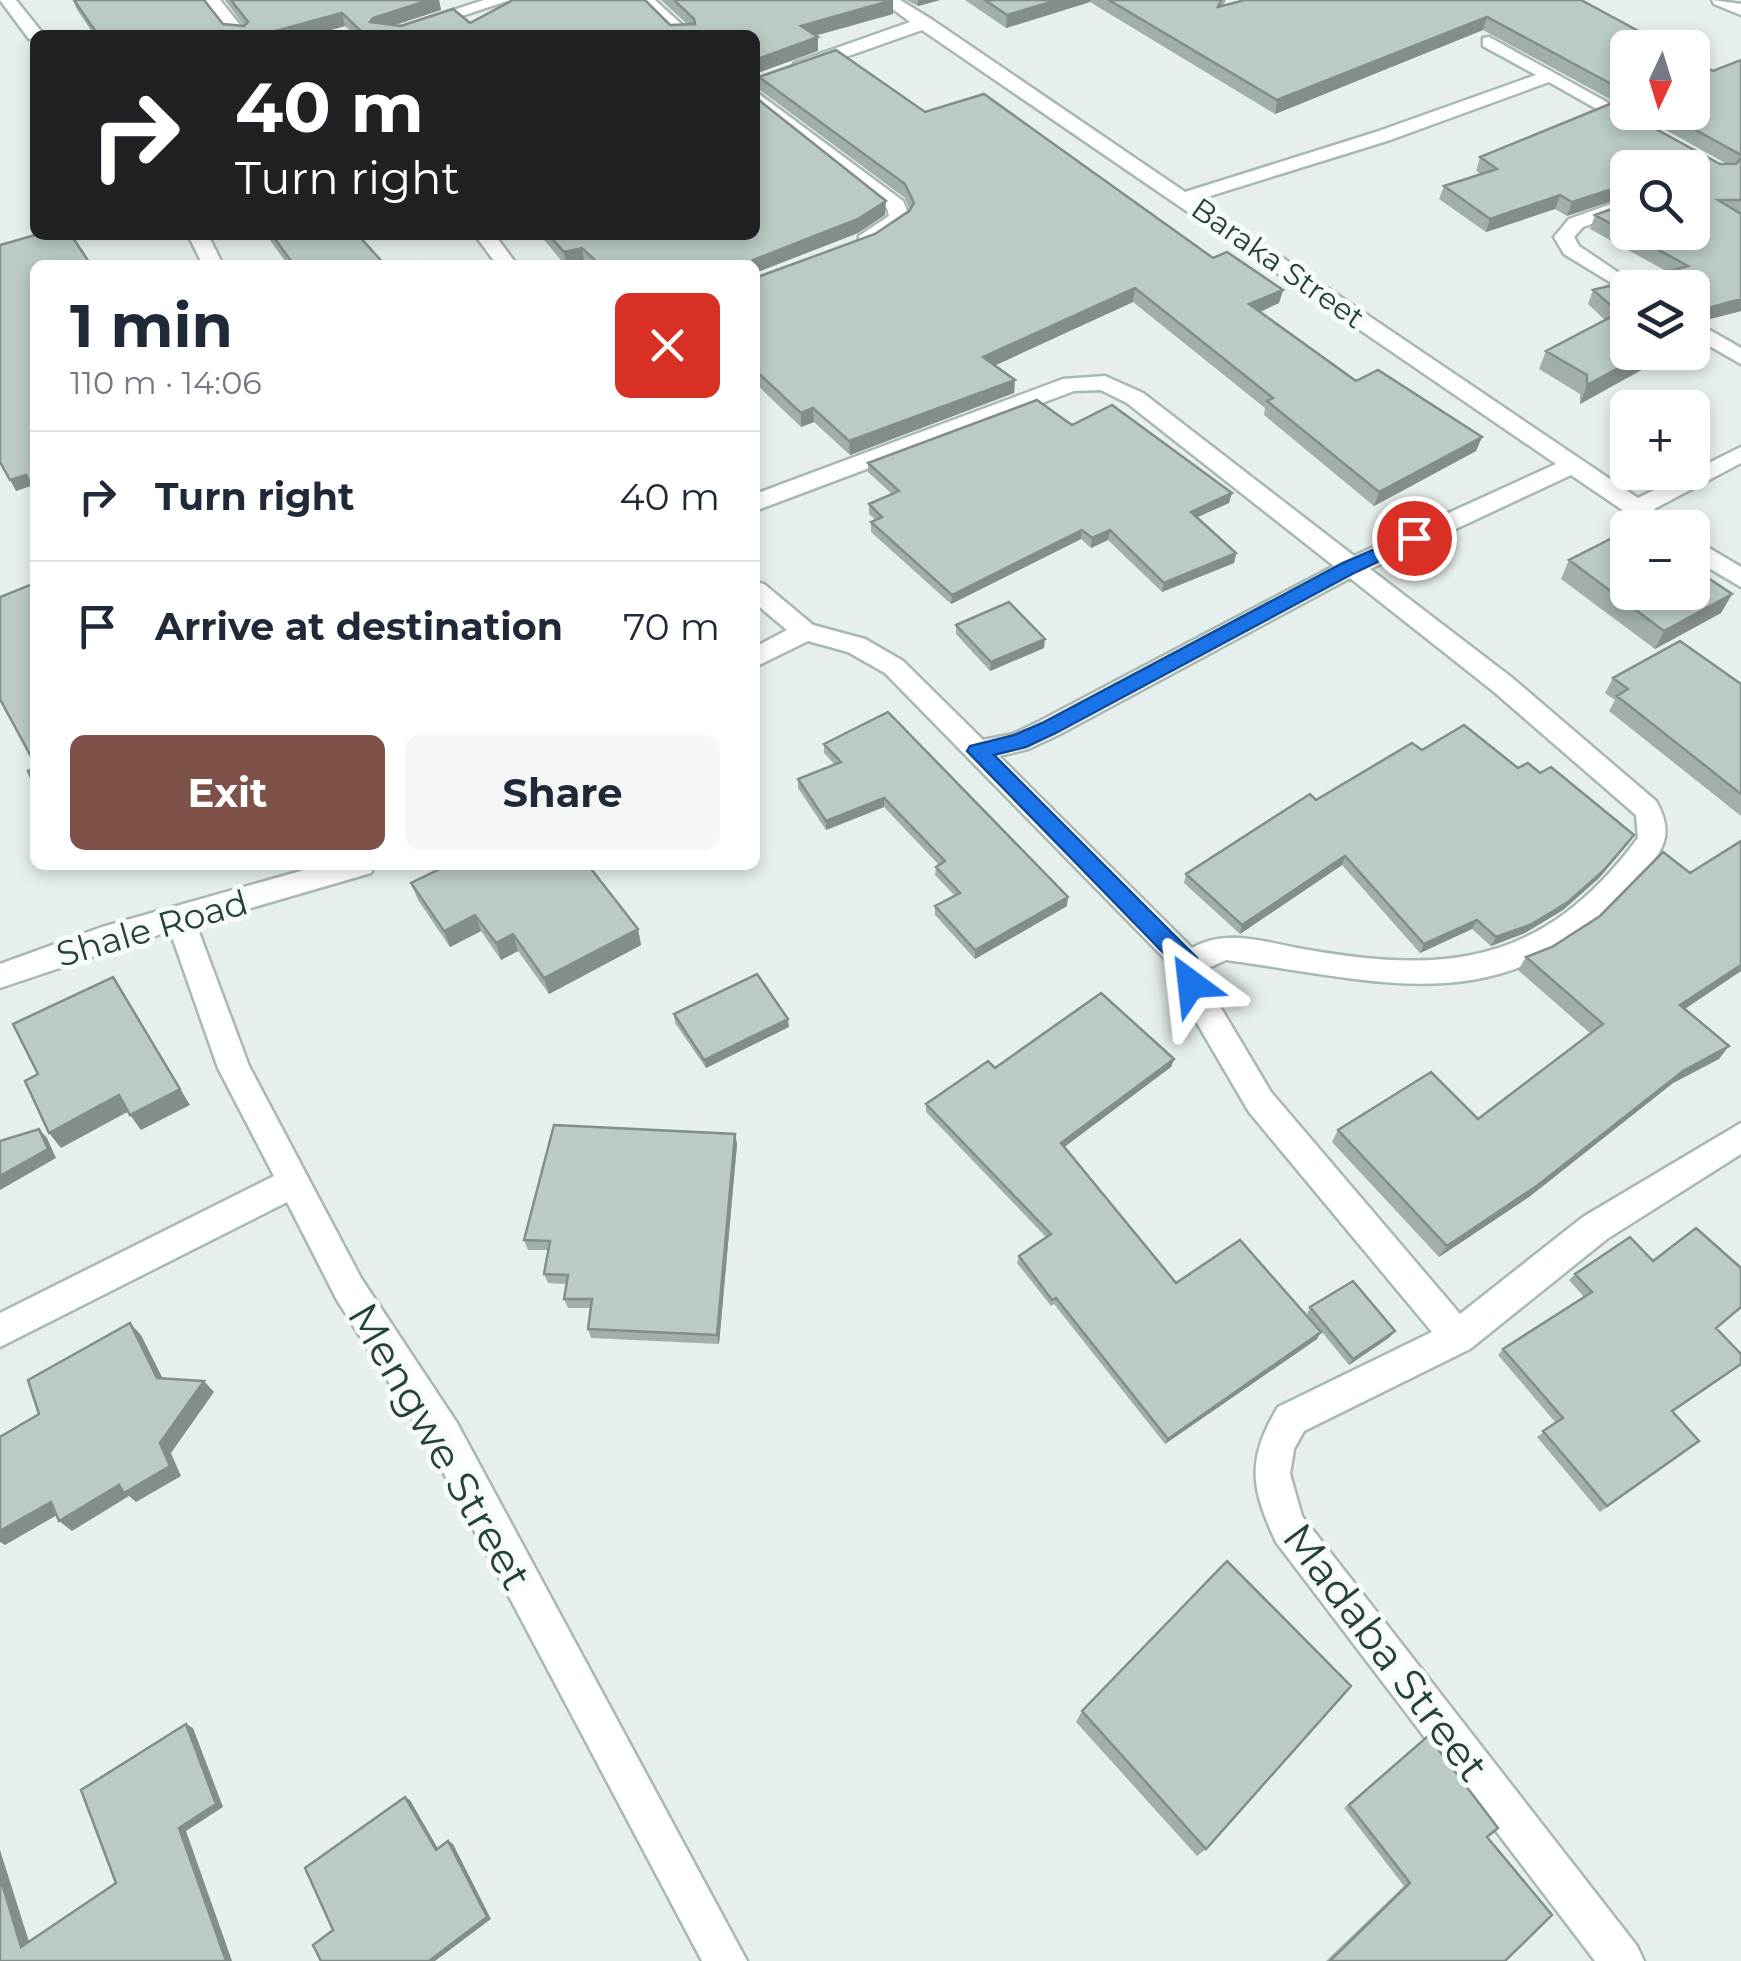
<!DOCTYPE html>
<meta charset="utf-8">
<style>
body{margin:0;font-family:Montserrat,sans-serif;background:#f6f6f7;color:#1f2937;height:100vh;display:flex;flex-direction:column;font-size:38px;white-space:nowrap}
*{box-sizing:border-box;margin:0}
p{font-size:32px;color:#747a83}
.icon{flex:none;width:55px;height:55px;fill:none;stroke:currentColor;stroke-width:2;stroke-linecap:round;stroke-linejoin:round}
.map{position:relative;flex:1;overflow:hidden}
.sheet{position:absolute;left:30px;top:260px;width:730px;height:610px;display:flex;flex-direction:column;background:#fff;border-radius:15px;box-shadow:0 5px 15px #0003}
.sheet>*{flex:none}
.guide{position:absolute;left:30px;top:30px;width:730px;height:210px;border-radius:15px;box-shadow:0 5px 15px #0003;background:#202124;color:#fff;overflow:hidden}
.needle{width:65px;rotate:184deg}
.controls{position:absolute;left:1610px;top:30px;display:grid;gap:20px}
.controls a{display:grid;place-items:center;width:100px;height:100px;border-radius:15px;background:#fff;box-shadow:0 5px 15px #0003;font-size:50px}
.pin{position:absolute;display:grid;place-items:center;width:85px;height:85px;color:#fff;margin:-42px;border:5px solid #fff;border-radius:50%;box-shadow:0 2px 10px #0007}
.me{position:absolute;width:110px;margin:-55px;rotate:330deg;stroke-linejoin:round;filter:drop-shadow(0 0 8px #0008)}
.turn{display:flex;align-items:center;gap:35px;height:210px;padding:0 40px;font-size:45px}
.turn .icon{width:130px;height:130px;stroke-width:2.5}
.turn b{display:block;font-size:70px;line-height:85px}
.round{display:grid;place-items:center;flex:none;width:105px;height:105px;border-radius:15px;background:#f6f6f7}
.headline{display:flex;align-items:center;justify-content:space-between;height:170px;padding:0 40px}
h1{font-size:60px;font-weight:700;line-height:75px}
.button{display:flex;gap:20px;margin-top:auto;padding:20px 40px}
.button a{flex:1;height:115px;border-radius:15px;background:#7f5249;color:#fff;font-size:40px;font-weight:700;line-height:115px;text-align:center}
.button a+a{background:#f6f6f7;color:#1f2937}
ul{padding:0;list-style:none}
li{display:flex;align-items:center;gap:30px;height:130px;padding:0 40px;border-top:2px solid #e0e1e3}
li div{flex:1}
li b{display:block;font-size:38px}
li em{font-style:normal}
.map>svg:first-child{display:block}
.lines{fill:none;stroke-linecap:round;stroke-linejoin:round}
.minor-casing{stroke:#a8b8b2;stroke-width:5}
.minor{fill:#fff;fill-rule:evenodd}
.wall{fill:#a1aea9}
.shaded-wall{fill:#838d89}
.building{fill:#bbcac4;stroke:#838d89;stroke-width:2.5}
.route{fill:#1a73e8;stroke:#114b97;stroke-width:2.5}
.labels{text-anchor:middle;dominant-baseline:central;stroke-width:10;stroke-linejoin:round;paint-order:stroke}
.far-street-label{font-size:30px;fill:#24423a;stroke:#f7fbf9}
.street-label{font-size:35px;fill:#24423a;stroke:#f7fbf9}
.near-street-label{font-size:42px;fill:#24423a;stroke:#f7fbf9}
</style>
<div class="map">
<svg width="1741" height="1961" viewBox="0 0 1741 1961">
<rect width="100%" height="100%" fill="#e6efeb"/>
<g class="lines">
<defs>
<path id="minor" d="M0,0H16L44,35L29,39Z
M203,0H220L248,35H230Z
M484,0H510L404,35H377Z
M637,0H655L693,35H674Z
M881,0H900L931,19L1185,192L1376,132L1536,75L1483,46V38L1489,37L1650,126L1648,130H1634L1549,82L1390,140L1197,200L1638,498L1741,447V463L1654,509L1678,528H1649L1571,475L1370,569L1511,677L1656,801C1676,836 1662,852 1637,880C1509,1026 1391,982 1226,960L1204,970L1206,983L1271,1092L1460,1314L1583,1217L1741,1123V1154L1607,1239L1470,1349L1304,1431L1294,1449L1290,1474L1302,1516L1637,1946L1644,1961H1595L1276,1542C1251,1488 1246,1460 1278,1407L1432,1332L1249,1112L1180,994L1175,969L885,673L848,652L808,641L755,667V647L787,630L755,603V582L764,584L813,625L865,639L903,661L983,740L1013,734L1040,721L1334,566L1127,403L1101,390L1074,391L755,511V494L1063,379L1105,376L1143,393L1354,556L1556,464L922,30L806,71H794V63L910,22ZM1350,578L1493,691L1636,815L1638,838C1542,967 1445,975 1297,948C1261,941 1225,929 1192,948L999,756L1028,749L1058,735Z
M1712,0L1741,4V15L1714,4Z
M755,91L903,201L910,218L907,222L873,244H859V236L889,216L887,208L755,105Z
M1628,198V211L1583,227L1574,237L1579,246L1641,288H1628V293L1564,254L1554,237L1569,219Z
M188,235H208L223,265H203Z
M475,235H495L517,265H497Z
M1692,320L1741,348V364L1692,336Z
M1692,538L1741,567V587L1692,558Z
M322,865H375L371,873L196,924L249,1066L361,1278L457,1423L747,1961H702L431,1449L337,1300L287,1202L0,1347V1313L274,1176L218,1068L170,931L0,988V964L102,927Z"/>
</defs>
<!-- minor casing -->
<use href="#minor" class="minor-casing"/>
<!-- minor -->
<use href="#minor" class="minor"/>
</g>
<!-- wall -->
<path class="wall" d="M73,0H204L223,24L244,26L225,0H439L441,10L395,25L470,23L687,24L661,0H893V14L815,36L818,37V51L755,35H355L345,26L313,35H94L76,8Z
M906,0H940L918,6Z
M965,0H1226L1223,6L1581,0L1628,48V109L1483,30L1275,114L1090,2L1006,28Z
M1741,60V311L1702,321L1692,317V288H1628V352L1654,363L1580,404V394L1539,369L1546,351L1605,320L1588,304L1593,290L1634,283L1666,271L1590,229L1595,215L1692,232L1628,168L1567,216L1555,209L1486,232L1439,199L1444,186L1481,174L1476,171L1480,157L1727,164L1633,112H1692L1713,71Z
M759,77L925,112L1213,258L1283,290L1279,303L1260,312L1356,381L1482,437L1476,451L1374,506L1264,415L1265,408L1133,302L995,365L1015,380L1014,393L850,455L814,422L801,427L755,383V278L875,234L910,210L905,198L760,90Z
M885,215L858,233L755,273V265H588L584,261L565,265L540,235H755Z
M266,235H358L385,265H288Z
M1072,425L1229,503L1197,517L1236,553L1234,563L1162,592L1108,540L1091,548L1081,539L951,604L871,532V522L876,520L869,514V504L892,494L868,472V463Z
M1569,560L1732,594L1721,613L1655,649L1561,579Z
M956,625L1044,648L990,671L956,634Z
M1613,678L1741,684V816L1609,711L1615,700L1605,693Z
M824,744L1067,906L975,959L935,915V906L955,896L935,875L936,867L939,865L884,807L826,830L798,788V779L835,765L824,753Z
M1422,750L1540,773L1634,835L1628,844L1599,878L1563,910L1525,933L1491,946L1472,929L1420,953L1342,865L1240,934L1184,883L1186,874L1316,800Z
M1741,841V971L1685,1009L1719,1059L1673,1083L1529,1197L1439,1257L1332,1142L1338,1130L1478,1119L1591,1034L1518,970L1526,957L1552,947L1690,873Z
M411,883L638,929L641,945L549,994L518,951L501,960L481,931L450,947L418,900Z
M674,1014L789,1027L706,1068L675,1023Z
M1174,1059L1171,1067L1064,1147L1176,1283L1321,1332L1317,1339L1165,1444L1054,1304L1051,1306L1017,1263L1019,1256L1046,1237L926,1112V1104L995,1068Z
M735,1134L737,1144L719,1344L591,1338L588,1329L590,1308H568L564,1299L566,1284L548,1283L544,1274L548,1250H528L524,1240Z
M1575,1274L1716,1328L1741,1365L1673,1412L1699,1441L1600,1512L1537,1437L1556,1423L1498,1355L1503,1349L1584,1297L1569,1280Z
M1310,1307L1390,1337L1349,1365L1307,1314Z
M1082,1711L1206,1849L1197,1856L1076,1722Z
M1428,1736L1487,1837L1505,1961H1326L1404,1886L1344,1808Z"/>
<!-- shaded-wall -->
<path class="shaded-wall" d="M429,0H439L441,10L376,31L370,22L373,18Z
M893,0V14L802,39L801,26Z
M918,0H940L918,6Z
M1057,0H1091L1090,2L1006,28L1007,15Z
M342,13L345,26L313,35H261Z
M1487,17L1483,30L1275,114L1277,100Z
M818,37V51L755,74V60Z
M1628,184V196L1567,216L1572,202Z
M1560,195L1555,209L1486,232L1490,219Z
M886,201L885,215L858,233L755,273V265H753V260Z
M582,248L584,261L566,265L564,252Z
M1135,288L1133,302L983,371V357Z
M1283,290L1279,303L1246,318L1249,304Z
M1741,299V311L1702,321L1708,308Z
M1648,352H1659L1654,363L1580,404L1587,385Z
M1015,380L1014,393L850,455L849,441Z
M813,408L814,422L801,427V413Z
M1482,437L1476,451L1374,506L1379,492Z
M26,475L31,486L16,491L10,480Z
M1232,493L1229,503L1189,521L1191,512Z
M1082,530L1081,539L951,604L952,595Z
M1110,530L1108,540L1091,548L1092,538Z
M1236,553L1234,563L1162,592L1164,583Z
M1732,594L1721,613L1655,649L1664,631Z
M1045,639L1044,648L990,671L991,662Z
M884,798V807L826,830V821Z
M1634,835L1628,844L1599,878L1563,910L1525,933L1491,946L1496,937Z
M1345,856L1342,865L1240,934L1242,925Z
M1068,897L1067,906L975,959V950Z
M475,915L481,931L450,947L444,931Z
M1477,920L1472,929L1420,953L1424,944Z
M638,929L641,945L549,994L544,978Z
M513,934L518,951L501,960L496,943Z
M1741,965V971L1671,1018L1680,1005Z
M113,977L190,1105L141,1130L130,1115Z
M788,1019L789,1027L706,1068L704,1060Z
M1729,1046L1719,1059L1673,1083L1529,1197L1439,1257L1447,1246L1683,1071Z
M1174,1059L1171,1067L1059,1151L1061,1143Z
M119,1095L131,1110L61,1148L49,1133Z
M39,1129L47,1138L56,1158L0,1190V1176Z
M735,1134L737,1144L719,1344L717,1335Z
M130,1323L141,1335L168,1389L157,1378Z
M1395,1331L1390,1337L1349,1365L1353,1359Z
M1321,1332L1317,1339L1165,1444L1168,1439Z
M204,1381L214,1392L171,1453L181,1476L136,1502L129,1496L72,1531L59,1521L160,1443Z
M51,1502L64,1511L5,1545L0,1542V1531Z
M186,1724L193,1728L223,1807L186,1831L232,1961H226L179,1828Z
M405,1797L410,1800L440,1852L436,1850Z
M448,1841L453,1844L491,1919L435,1961H429Z
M0,1850L31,1948L21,1947L0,1877Z"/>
<!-- building -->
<path class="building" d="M74,0H204L223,24L244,26L248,22L231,0H429L373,18L370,22L401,26L453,9L470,23L513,0H645L670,25L695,24L694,19L674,0H893L801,26L818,37L755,60V35H365L342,13L261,35H98Z
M985,0H1057L1007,15Z
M1109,0H1221L1218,7L1245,0H1581L1670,48H1628V93L1487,17L1277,100Z
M836,50L925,112L984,94L1213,258L1227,252L1283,290L1249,304L1356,381L1378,370L1482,437L1379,492L1267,401L1273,398L1135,288L983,357L1015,380L849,441L813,408L801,413L755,370V278L875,234L909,211L914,203L905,184L759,77Z
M1692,60L1713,71L1741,60V155L1663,112H1692Z
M755,97L886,201L858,219L753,260V265H600L582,248L564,252L549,235H755Z
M1610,104L1720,164H1736L1741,158V200H1718L1741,214V299L1708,308L1698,302L1695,311L1692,312V288H1628V320L1593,290L1629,281L1634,283L1638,279L1688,266L1595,215L1628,203V232H1692V168H1628V184L1572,202L1560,195L1490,219L1444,186L1497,169L1480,157Z
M35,235H71L91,265H35V491L26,475L10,480L0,462V245Z
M272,235H358L385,265H294Z
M419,261L423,265H404Z
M1613,316L1628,324V352H1648L1587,385V375L1546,351Z
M1037,400L1072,425L1112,405L1232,493L1191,512L1236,553L1164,583L1110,530L1092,538L1082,530L952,595L871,522L882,517L869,504L899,491L868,463Z
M1628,530V592H1692V567L1732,594L1664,631L1569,560Z
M35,583V764L0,699V597Z
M1009,602L1045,639L991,662L956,625Z
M1680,641L1741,684V794L1617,696L1628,689L1613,678Z
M888,712L1068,897L975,950L935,906L960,893L936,867L945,861L884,798L826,821L798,779L841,762L824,744Z
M1464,725L1518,768L1528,763L1540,773L1551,767L1634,835L1604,870L1568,902L1530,925L1496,937L1477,920L1424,944L1345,856L1242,925L1186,874L1310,794L1316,800L1412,743L1422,750Z
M35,768V787L28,771Z
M1741,841V965L1680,1005L1729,1046L1683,1071L1538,1185L1447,1246L1338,1130L1431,1072L1478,1119L1603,1024L1526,957L1552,947L1600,916L1663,852L1690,873Z
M448,865H588L638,929L544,978L513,934L496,943L475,915L444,931L411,883Z
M757,974L788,1019L704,1060L674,1014Z
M113,977L180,1089L130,1115L119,1095L49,1133L25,1081L38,1074L13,1024Z
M1101,993L1174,1059L1061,1143L1176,1283L1240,1240L1321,1332L1168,1439L1056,1298L1052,1300L1019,1256L1051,1234L926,1104L988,1061L995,1068Z
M554,1125L735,1134L717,1335L588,1329L592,1299H564L568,1275L544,1274L550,1241L524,1240Z
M39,1129L48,1149L0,1176V1141Z
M1696,1228L1741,1268V1307L1716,1328L1741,1354V1364L1672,1411L1699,1441L1607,1506L1543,1431L1563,1418L1503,1349L1592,1292L1575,1274L1630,1237L1653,1261Z
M1353,1281L1395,1331L1353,1359L1310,1307Z
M130,1323L157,1378L204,1381L160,1443L170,1466L124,1493L119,1485L59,1521L51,1502L0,1531V1437L39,1414L28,1380Z
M1227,1561L1351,1686L1206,1849L1082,1711Z
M186,1724L216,1804L179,1828L226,1961H0V1877L21,1947L116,1883L81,1790Z
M1428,1736L1498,1828L1487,1837L1552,1915L1505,1961H1330L1410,1883L1349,1805Z
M405,1797L436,1850L448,1841L487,1917L429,1961H321L313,1945L333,1930L305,1868Z"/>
<!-- route -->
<path class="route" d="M1414,532L1420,534V542L1356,572L1056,733L1026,747L994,755L1197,958L1203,984L1199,991H1183L1178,968L967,751L970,746L1014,735L1042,723L1343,563Z"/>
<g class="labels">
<!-- far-street labels -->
<g class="far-street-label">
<text transform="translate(1278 263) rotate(35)">Baraka Street</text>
</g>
<!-- street labels -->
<g class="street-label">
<text transform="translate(152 928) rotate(-16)">Shale Road</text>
</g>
<!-- near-street labels -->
<g class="near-street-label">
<text transform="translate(440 1446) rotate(60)">Mengwe Street</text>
<text transform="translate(1386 1652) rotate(53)">Madaba Street</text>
</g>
</g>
</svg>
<div class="controls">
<a><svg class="needle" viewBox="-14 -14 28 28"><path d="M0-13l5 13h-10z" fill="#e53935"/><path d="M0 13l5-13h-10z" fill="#747a83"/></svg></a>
<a><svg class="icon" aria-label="search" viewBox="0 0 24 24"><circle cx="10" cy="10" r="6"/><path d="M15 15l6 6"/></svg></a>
<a><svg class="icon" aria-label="layers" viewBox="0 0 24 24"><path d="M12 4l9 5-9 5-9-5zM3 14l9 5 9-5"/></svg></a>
<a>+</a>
<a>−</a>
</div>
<div class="pin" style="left:1414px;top:538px;background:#d93025"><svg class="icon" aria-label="arrive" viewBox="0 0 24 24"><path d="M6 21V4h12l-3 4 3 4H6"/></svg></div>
<svg class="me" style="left:1191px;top:984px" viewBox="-20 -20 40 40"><path d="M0-17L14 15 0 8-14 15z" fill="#1a73e8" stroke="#fff" stroke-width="4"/></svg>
<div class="guide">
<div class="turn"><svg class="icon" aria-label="right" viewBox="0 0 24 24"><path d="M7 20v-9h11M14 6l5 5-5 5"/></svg><div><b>40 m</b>Turn right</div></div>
</div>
<section class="sheet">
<div class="headline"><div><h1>1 min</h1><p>110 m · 14:06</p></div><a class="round" style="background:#d93025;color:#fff"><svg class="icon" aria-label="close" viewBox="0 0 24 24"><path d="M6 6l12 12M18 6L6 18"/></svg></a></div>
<ul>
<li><svg class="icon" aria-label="right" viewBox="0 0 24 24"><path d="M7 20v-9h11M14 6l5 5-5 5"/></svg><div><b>Turn right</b></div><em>40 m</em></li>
<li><svg class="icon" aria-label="arrive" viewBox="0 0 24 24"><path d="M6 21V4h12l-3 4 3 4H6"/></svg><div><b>Arrive at destination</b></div><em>70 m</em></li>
</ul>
<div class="button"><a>Exit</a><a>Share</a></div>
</section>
</div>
